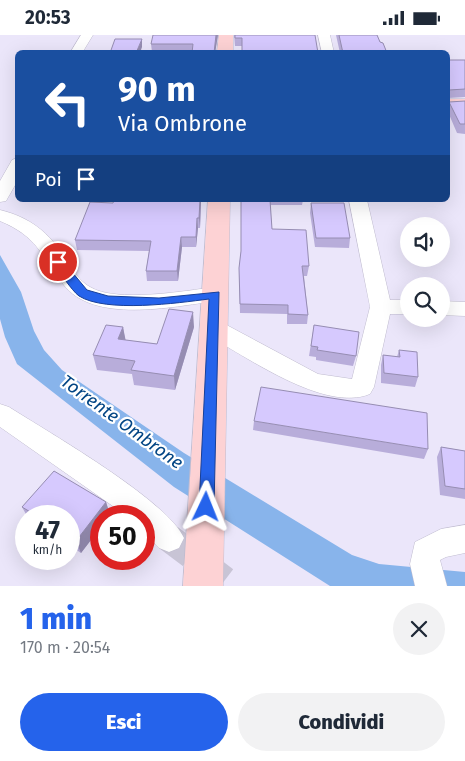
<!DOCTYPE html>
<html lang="it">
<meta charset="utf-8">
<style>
body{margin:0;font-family:"Fira Sans",sans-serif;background:#f2f2f3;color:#1f2937;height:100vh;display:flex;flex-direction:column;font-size:19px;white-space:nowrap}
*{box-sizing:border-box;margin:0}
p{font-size:16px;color:#747a83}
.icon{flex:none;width:28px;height:28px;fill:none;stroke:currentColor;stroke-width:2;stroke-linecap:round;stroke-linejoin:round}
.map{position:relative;height:551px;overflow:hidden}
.sheet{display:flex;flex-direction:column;background:#fff;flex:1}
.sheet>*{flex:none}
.top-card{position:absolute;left:15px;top:15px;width:435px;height:152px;border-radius:8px;box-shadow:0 5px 20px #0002;background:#1a4fa0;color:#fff;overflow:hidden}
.tools{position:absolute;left:400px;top:182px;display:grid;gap:10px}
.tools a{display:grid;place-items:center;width:50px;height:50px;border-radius:50%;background:#fff;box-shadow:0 5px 20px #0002;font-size:25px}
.speed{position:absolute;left:15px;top:470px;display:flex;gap:10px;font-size:25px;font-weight:700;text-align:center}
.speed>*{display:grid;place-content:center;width:65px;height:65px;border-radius:50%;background:#fff;box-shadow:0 5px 20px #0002;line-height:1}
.speed small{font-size:12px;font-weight:400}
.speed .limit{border:8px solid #d22;background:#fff;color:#111}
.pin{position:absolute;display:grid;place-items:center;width:42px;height:42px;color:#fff;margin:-21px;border:2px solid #fff;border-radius:50%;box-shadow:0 1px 5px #0007}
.me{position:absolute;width:55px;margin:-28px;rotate:2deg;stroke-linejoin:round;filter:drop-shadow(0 0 4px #0008)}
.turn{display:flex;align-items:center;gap:18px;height:105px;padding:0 20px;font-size:22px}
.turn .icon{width:65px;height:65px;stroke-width:2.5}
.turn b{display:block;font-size:35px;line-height:42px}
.then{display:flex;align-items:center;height:48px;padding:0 20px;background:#0003;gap:10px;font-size:19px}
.round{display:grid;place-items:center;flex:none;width:52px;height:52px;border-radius:26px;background:#f2f2f3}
.summary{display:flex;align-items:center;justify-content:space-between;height:85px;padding:0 20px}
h1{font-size:30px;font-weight:800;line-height:38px;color:#2563eb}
.button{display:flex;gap:10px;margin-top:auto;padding:10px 20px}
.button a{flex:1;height:58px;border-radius:30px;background:#2563eb;color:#fff;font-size:20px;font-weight:800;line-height:58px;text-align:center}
.button a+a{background:#f2f2f3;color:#1f2937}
.status{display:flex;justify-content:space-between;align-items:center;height:35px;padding:0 25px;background:#fff;direction:ltr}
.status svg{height:14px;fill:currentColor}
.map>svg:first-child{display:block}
.water{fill:#88b4eb}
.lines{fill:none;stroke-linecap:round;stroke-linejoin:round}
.street-tunnel{stroke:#c8c4d5;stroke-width:28;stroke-dasharray:28 14;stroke-linecap:butt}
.street-casing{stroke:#c0bccf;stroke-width:1}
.secondary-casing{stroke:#c0bccf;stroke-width:1}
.street{fill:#fff;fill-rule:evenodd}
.secondary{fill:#fdd2d4;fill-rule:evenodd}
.wall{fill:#b8adda}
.shaded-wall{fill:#968db2}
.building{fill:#d6c9fe;stroke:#968db2}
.route{fill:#2563eb;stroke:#184099}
.labels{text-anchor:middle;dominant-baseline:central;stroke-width:4.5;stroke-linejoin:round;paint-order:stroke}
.near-water-label{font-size:18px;font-style:italic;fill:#024584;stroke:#fff}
</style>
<div class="status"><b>20:53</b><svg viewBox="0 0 49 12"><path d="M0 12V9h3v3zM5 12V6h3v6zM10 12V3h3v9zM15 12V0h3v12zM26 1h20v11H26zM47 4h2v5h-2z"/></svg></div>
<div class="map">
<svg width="465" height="551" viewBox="0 0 465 551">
<rect width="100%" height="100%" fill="#ebe6fa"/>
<!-- water -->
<path class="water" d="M0,220L21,257L34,296L44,315L62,335L184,418L352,520L379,529L465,537V551H330L174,452L17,329L5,302L0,284Z"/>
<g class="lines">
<!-- street-tunnel -->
<path class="street-tunnel" d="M169,503L232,551"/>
<defs>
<path id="street" d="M81,0H93L82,18H70Z
M318,0H330L334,18H322Z
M18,123V145L6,166L0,167V146L12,125Z
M349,165H367L390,265H409V279H390L374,352L370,359C324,378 246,321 205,299L202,293L205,287L213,285L221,287L318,339L352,344L370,272Z
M0,175C30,182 49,198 66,223C72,234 79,246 90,252C116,268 185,256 215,252L222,254L225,259L222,264L215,266C172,272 93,289 63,249C40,219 38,202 0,186Z
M441,266L465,267V281L441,280Z
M0,369L9,372C48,397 167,465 184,503L179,513L169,517L159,513L144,498V481H127L0,392Z
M465,490V518L446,522L440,525L447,551H415L410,529L415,507L441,494Z"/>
<path id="secondary" d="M219,0H233V18H217Z
M448,64H465V74H448Z
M208,165H230L223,551H183Z"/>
</defs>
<!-- street casing -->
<use href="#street" class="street-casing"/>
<!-- secondary casing -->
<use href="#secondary" class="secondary-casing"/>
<!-- street -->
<use href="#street" class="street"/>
<!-- secondary -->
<use href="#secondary" class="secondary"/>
</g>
<!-- wall -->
<path class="wall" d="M218,0L215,18L152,17L151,9Z
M234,0H315L242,11H235Z
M336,0H377L380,7L387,18H340Z
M448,25H465V62L448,63V69Z
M449,67H465V99L457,98L448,77V73Z
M114,165H201L200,193H198L196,212H182L178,246H147L146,236L149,216L77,215L75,205L113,168Z
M241,165H303L302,170H270L272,194L309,231L307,241H304L308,280L307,289H287V279L240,278L239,243V233L241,217Z
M311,168L350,203L349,213L315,212L310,178Z
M314,290L356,321L353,331L316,325V322L309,321Z
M123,292L125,305L157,309L194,292L175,355L134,350L132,339L97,335L93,320Z
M399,315L418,342L415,352L381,348V330L383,320L397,322Z
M254,386L428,414L424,424L253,395Z
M441,412L465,416V464L440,460L437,422Z
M106,467L110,480L81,518L69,510V481H27L22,472Z"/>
<!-- shaded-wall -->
<path class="shaded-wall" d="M216,0H218L215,18H214Z
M142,4V12L140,18H136Z
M200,165H201L200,193L199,183Z
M197,183L198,193L196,212V202Z
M181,202L182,212L178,246L177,236Z
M193,277L194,292L175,355L174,341Z
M123,292L126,307L118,304Z
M106,467L110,480L109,481H101V492L81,518L76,506Z"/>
<!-- building -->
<path class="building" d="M153,0H216L214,18H192L193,9H151Z
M235,0H315L318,18H242V3H235Z
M339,0H377L380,7L383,8L387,18H343Z
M115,4H142L136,18H110Z
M448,25H465V54L449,55L448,66Z
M465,66V89H460L449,67Z
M114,165H200L199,183H197L196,202H181L177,236H146L151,206L75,205L90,167L113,168Z
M241,165H270L272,194L306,195L309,231H302L308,280L288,279V270L240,269L239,233L241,216Z
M311,168H344L350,203H316Z
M169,274L193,277L174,341L131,335L135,326L93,320L106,290L123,292L118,304L157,309Z
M314,290L359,297L356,321L317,315L318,312L311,311Z
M399,315L417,317L418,342L384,338L383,320L400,322Z
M261,352L427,378L428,414L254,386Z
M441,412L465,416V454L445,451Z
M54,436L106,467L76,506L69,501V481H37L22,472Z"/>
<!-- route -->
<path class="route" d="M58,224L62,225L87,255L108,261L159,263L219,257L214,472L212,477L206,479L201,477L199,472L209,264C178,268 106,278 79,261C72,256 58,235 53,227Z"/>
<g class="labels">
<!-- near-water labels -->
<g class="near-water-label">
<text transform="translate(122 387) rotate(36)">Torrente Ombrone</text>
</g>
</g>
</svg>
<div class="tools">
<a><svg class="icon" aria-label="sound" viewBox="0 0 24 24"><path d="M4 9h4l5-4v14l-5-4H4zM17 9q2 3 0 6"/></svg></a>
<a><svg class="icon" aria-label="search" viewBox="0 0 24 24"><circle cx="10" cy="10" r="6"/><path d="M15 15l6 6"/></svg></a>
</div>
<div class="speed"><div>47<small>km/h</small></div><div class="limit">50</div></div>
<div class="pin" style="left:58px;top:227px;background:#d93025"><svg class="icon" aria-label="arrive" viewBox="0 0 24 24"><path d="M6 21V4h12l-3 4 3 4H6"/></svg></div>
<svg class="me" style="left:206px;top:472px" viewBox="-20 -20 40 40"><path d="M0-17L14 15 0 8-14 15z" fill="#2563eb" stroke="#fff" stroke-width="4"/></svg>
<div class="top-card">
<div class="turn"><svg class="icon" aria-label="left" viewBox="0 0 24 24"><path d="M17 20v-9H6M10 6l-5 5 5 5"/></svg><div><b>90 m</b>Via Ombrone</div></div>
<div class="then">Poi<svg class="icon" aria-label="arrive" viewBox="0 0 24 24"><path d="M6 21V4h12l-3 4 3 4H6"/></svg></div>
</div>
</div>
<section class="sheet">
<div class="summary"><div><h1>1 min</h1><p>170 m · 20:54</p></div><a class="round"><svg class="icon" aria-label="close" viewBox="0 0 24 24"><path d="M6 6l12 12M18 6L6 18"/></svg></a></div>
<div class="button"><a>Esci</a><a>Condividi</a></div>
</section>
